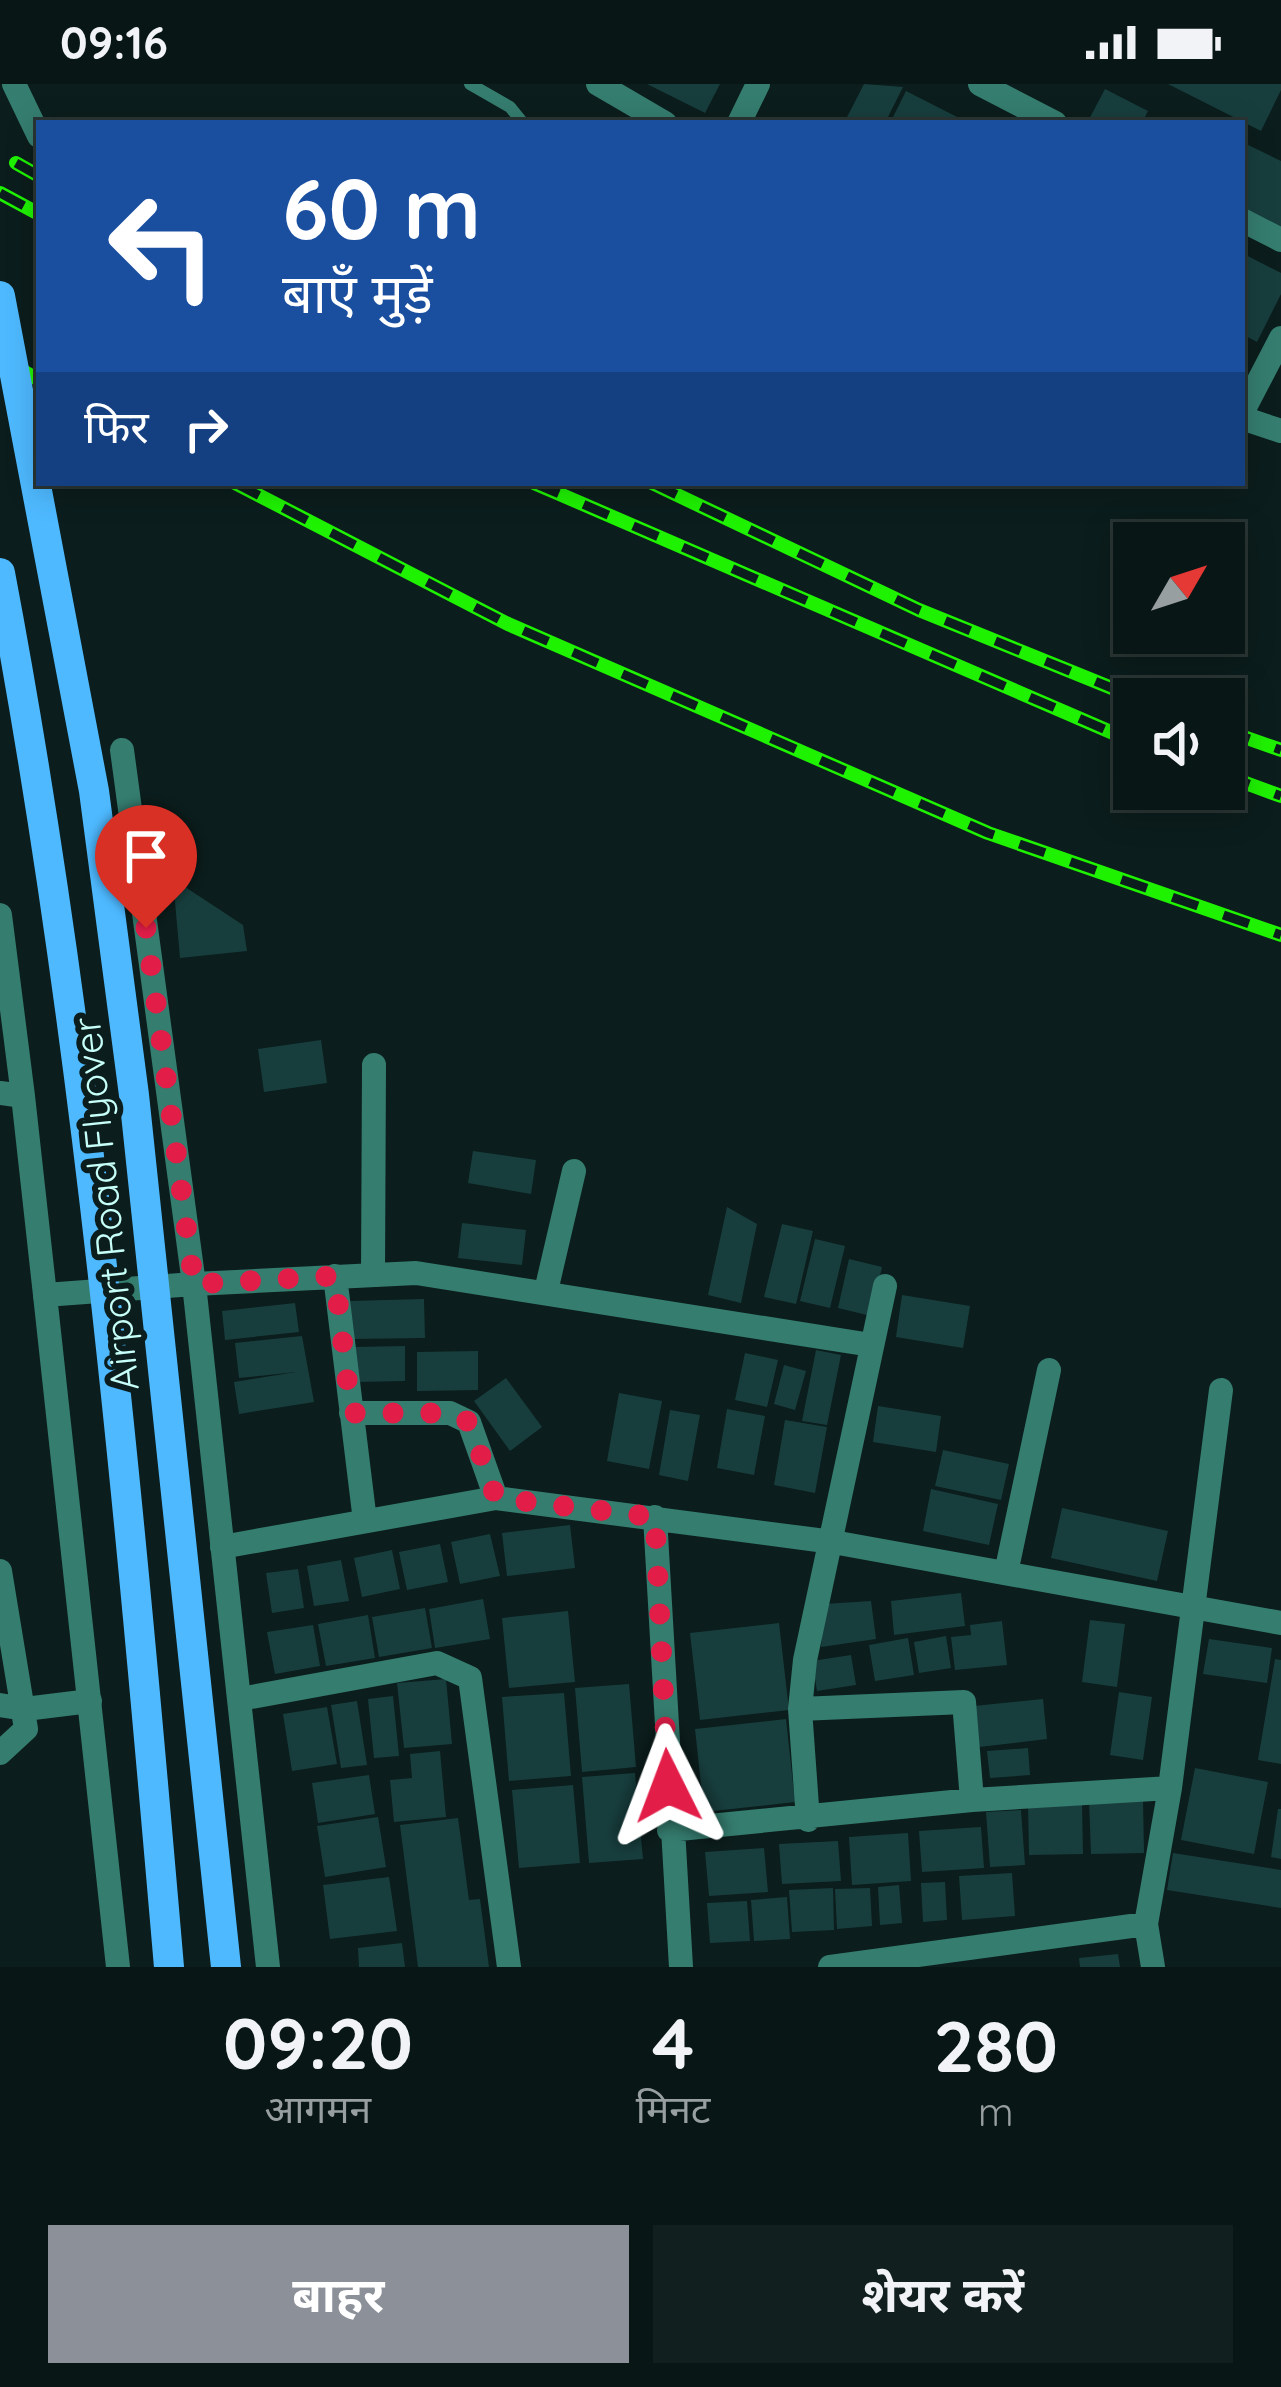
<!DOCTYPE html>
<html lang="hi">
<meta charset="utf-8">
<style>
body{margin:0;font-family:Quicksand,"Noto Sans Devanagari",sans-serif;background:#111f1e;color:#f1f3f6;height:100vh;display:flex;flex-direction:column;font-size:45px;white-space:nowrap}
*{box-sizing:border-box;margin:0}
p{font-size:39px;color:#989fa0}
.icon{flex:none;width:66px;height:66px;fill:none;stroke:currentColor;stroke-width:2;stroke-linecap:round;stroke-linejoin:round}
.map{position:relative;height:1883px;overflow:hidden}
.sheet{display:flex;flex-direction:column;background:#081615;flex:1}
.sheet>*{flex:none}
.top-card{position:absolute;left:36px;top:36px;width:1209px;height:366px;border-radius:0px;box-shadow:0 6px 30px #0003,0 0 0 3px #293534;background:#1a4fa0;color:#fff;overflow:hidden}
.needle{width:78px;rotate:51deg}
.buttons{position:absolute;left:1113px;top:438px;display:grid;gap:24px}
.buttons a{display:grid;place-items:center;width:132px;height:132px;border-radius:0px;background:#081615;box-shadow:0 6px 30px #0003,0 0 0 3px #293534;font-size:60px}
.pin{position:absolute;display:grid;place-items:center;width:102px;height:102px;color:#fff;margin:-123px -51px;border-radius:50% 50% 50% 0;rotate:-45deg;box-shadow:0 0 12px #0007}
.pin .icon{rotate:45deg}
.me{position:absolute;width:132px;margin:-66px;rotate:357deg;stroke-linejoin:round;filter:drop-shadow(0 0 9px #0008)}
.turn{display:flex;align-items:center;gap:42px;height:252px;padding:0 48px;font-size:54px}
.turn .icon{width:156px;height:156px;stroke-width:2.5}
.turn b{display:block;font-size:84px;line-height:102px}
.then{display:flex;align-items:center;height:114px;padding:0 48px;background:#0003;gap:24px;font-size:45px}
.eta{display:flex;justify-content:space-evenly;align-items:center;height:204px;text-align:center}
.eta b{font-size:72px;font-weight:700;line-height:84px}
.cta{display:flex;gap:24px;margin-top:auto;padding:24px 48px}
.cta a{flex:1;height:138px;border-radius:0px;background:#8c9099;color:#fff;font-size:48px;font-weight:700;line-height:138px;text-align:center}
.cta a+a{background:#111f1e;color:#f1f3f6}
.status{display:flex;justify-content:space-between;align-items:center;height:84px;padding:0 60px;background:#081615;direction:ltr}
.status svg{height:33px;fill:currentColor}
.map>svg:first-child{display:block}
.building{fill:#173e3d}
.lines{fill:none;stroke-linecap:round;stroke-linejoin:round}
.service{stroke:#357d6f;stroke-width:12}
.minor{stroke:#357d6f;stroke-width:24}
.tertiary{stroke:#357d6f;stroke-width:24}
.rail-casing{stroke:#1ff200;stroke-width:14}
.rail{stroke:#0b1d1c;stroke-width:9;stroke-dasharray:27;stroke-linecap:butt}
.primary-bridge{stroke:#4eb9ff;stroke-width:30}
.route{stroke:#e11d48;stroke-width:21;stroke-dasharray:0 37.8}
.labels{text-anchor:middle;dominant-baseline:central;stroke-width:12;stroke-linejoin:round;paint-order:stroke}
.street-label{font-size:39px;fill:#c7fff9;stroke:#0b1d1c}
</style>
<div class="status"><b>09:16</b><svg viewBox="0 0 49 12"><path d="M0 12V9h3v3zM5 12V6h3v6zM10 12V3h3v9zM15 12V0h3v12zM26 1h20v11H26zM47 4h2v5h-2z"/></svg></div>
<div class="map">
<svg width="1281" height="1883" viewBox="0 0 1281 1883">
<rect width="100%" height="100%" fill="#0b1d1c"/>
<!-- building -->
<path class="building" d="M647,0H720L705,29Z
M864,0L903,3L885,39H844Z
M1168,0H1281V6L1261,47Z
M1105,5L1148,27L1142,39H1087Z
M906,7L969,39H890Z
M1242,58L1281,77V152L1242,132Z
M1242,169L1281,189V210L1257,258L1242,250Z
M173,795L243,841L247,867L180,874Z
M321,956L327,999L264,1008L258,965Z
M473,1067L536,1076L531,1110L468,1099Z
M727,1123L757,1140L741,1219L708,1211Z
M462,1139L526,1146L522,1181L458,1174Z
M782,1140L813,1147L796,1220L764,1213Z
M815,1155L845,1162L830,1224L800,1217Z
M849,1175L882,1183L871,1232L838,1224Z
M902,1211L970,1222L963,1264L896,1253Z
M424,1215L425,1254L351,1255L350,1217Z
M295,1219L299,1248L225,1256L222,1227Z
M302,1252L314,1318L239,1330L234,1298L296,1288L239,1294L235,1259Z
M405,1262V1297L355,1298L354,1263Z
M816,1266L841,1271L827,1341L802,1337Z
M478,1267V1306L417,1307V1268Z
M745,1269L778,1276L767,1323L735,1316Z
M784,1281L806,1287L795,1326L774,1320Z
M506,1294L542,1343L510,1367L474,1317Z
M619,1309L662,1317L649,1385L607,1377Z
M878,1322L941,1332L936,1368L873,1358Z
M727,1325L765,1332L754,1391L717,1384Z
M670,1326L700,1331L688,1397L659,1391Z
M785,1336L827,1343L815,1409L774,1401Z
M943,1366L1009,1380L1001,1416L935,1402Z
M931,1405L998,1420L989,1461L923,1447Z
M1062,1424L1168,1447L1157,1497L1051,1474Z
M570,1441L575,1484L507,1492L502,1449Z
M490,1450L500,1492L460,1500L451,1458Z
M440,1460L448,1498L407,1506L399,1468Z
M392,1466L400,1505L362,1513L354,1474Z
M341,1476L349,1517L314,1522L307,1482Z
M298,1485L304,1524L272,1529L266,1489Z
M961,1509L965,1542L894,1551L891,1517Z
M483,1515L490,1555L435,1564L429,1525Z
M871,1517L876,1555L821,1563L824,1520Z
M425,1524L432,1564L379,1573L372,1533Z
M568,1527L575,1598L509,1604L502,1534Z
M368,1531L375,1574L326,1582L318,1540Z
M1090,1536L1125,1540L1117,1603L1082,1598Z
M1002,1537L1007,1581L955,1586L951,1553L971,1551L970,1541Z
M779,1539L789,1626L700,1636L690,1549Z
M313,1541L320,1582L275,1590L267,1548Z
M946,1552L951,1584L919,1589L914,1558Z
M908,1554L914,1591L875,1597L869,1561Z
M1209,1555L1272,1564L1267,1599L1203,1590Z
M851,1571L856,1601L817,1607L812,1577Z
M1275,1575L1281,1576V1680L1258,1676Z
M446,1595L452,1660L404,1664L397,1599Z
M629,1600L636,1683L582,1688L575,1604Z
M1119,1608L1152,1613L1143,1676L1110,1671Z
M564,1609L571,1692L509,1697L502,1613Z
M393,1612L399,1672L374,1674L368,1615Z
M1043,1615L1047,1655L979,1663L974,1622Z
M357,1617L367,1681L341,1684L331,1621Z
M327,1623L337,1680L292,1687L283,1630Z
M786,1635L795,1718L704,1728L695,1645Z
M1028,1664L1030,1691L990,1694L987,1667Z
M440,1667L446,1733L394,1738L390,1696L412,1694L410,1670Z
M1195,1684L1268,1698L1254,1770L1181,1756Z
M635,1689L643,1775L589,1779L582,1693Z
M369,1691L375,1730L318,1739L312,1699Z
M573,1701L580,1779L519,1784L512,1706Z
M1143,1715L1144,1769L1091,1770L1089,1716Z
M1028,1719H1082L1083,1770L1029,1771Z
M1278,1725H1281V1775L1271,1773Z
M1021,1726L1025,1781L990,1783L986,1728Z
M378,1733L386,1783L325,1793L317,1742Z
M458,1734L469,1816L480,1815L489,1883H418L400,1741Z
M981,1743L984,1784L922,1788L919,1747Z
M908,1749L911,1797L852,1801L849,1753Z
M838,1757L841,1797L782,1800L779,1760Z
M764,1764L768,1808L709,1812L705,1768Z
M1173,1769L1281,1786V1824L1167,1806Z
M1012,1789L1015,1832L962,1836L959,1792Z
M389,1793L397,1847L330,1855L323,1801Z
M945,1798L947,1836L923,1838L921,1799Z
M899,1801L902,1839L880,1841L878,1803Z
M833,1804L834,1846L792,1848L789,1806Z
M870,1804L872,1842L837,1845L835,1805Z
M787,1813L790,1855L754,1857L751,1816Z
M747,1817L750,1857L710,1859L707,1819Z
M402,1859L405,1883H359L358,1864Z
M1118,1870L1120,1883H1080L1079,1874Z"/>
<g class="lines">
<!-- service -->
<path class="service" d="M470,0L510,23L523,39"/>
<!-- minor -->
<path class="minor" d="M14,0L39,52
M598,0L665,39
M980,0L1055,39
M739,39L758,0
M1242,136L1281,156
M1242,329L1281,254
M1242,334L1281,347
M122,666L194,1200L416,1189L871,1261
M0,831L23,1012L0,1009
M23,1012L45,1211
M373,1191L374,981
M335,1192L365,1437
M546,1207L574,1087
M351,1329H450L469,1338L496,1414
M655,1433L681,1883
M222,1463L496,1414L833,1458L1281,1539
M0,1487L26,1645L0,1669
M1006,1489L1049,1286
M240,1615L437,1579L470,1594L509,1883
M0,1621L25,1625L90,1617
M800,1625L964,1618L972,1716
M808,1736L800,1625L805,1576L885,1202
M669,1746L972,1716L1170,1704
M830,1883L1146,1840
M1153,1883L1146,1840L1170,1704L1221,1306"/>
<!-- tertiary -->
<path class="tertiary" d="M118,1883L45,1211L194,1200L268,1883"/>
<defs>
<path id="rail" d="M16,79L39,92
M0,109L39,130
M0,274L39,296
M235,399L508,540L988,749L1281,851
M534,399L1134,658
M652,399L919,526L1139,615
M1224,646L1281,666
M1224,691L1281,712"/>
</defs>
<!-- rail casing -->
<use href="#rail" class="rail-casing"/>
<!-- rail -->
<use href="#rail" class="rail"/>
<!-- primary-bridge -->
<path class="primary-bridge" d="M0,212L94,707L134,1011L226,1883
M0,489C87,948 129,1418 169,1883"/>
</g>
<g class="lines">
<!-- route -->
<path class="route" d="M146,844L194,1200L335,1192L351,1329H450L469,1338L496,1414L655,1433L668,1702"/>
</g>
<g class="labels">
<!-- street labels -->
<g class="street-label">
<text transform="translate(105 1120) rotate(-96)">Airport Road Flyover</text>
</g>
</g>
</svg>
<div class="buttons">
<a><svg class="needle" viewBox="-14 -14 28 28"><path d="M0-13l5 13h-10z" fill="#e53935"/><path d="M0 13l5-13h-10z" fill="#989fa0"/></svg></a>
<a><svg class="icon" aria-label="sound" viewBox="0 0 24 24"><path d="M4 9h4l5-4v14l-5-4H4zM17 9q2 3 0 6"/></svg></a>
</div>
<div class="pin" style="left:146px;top:844px;background:#d93025"><svg class="icon" aria-label="arrive" viewBox="0 0 24 24"><path d="M6 21V4h12l-3 4 3 4H6"/></svg></div>
<svg class="me" style="left:668px;top:1702px" viewBox="-20 -20 40 40"><path d="M0-17L14 15 0 8-14 15z" fill="#e11d48" stroke="#fff" stroke-width="4"/></svg>
<div class="top-card">
<div class="turn"><svg class="icon" aria-label="left" viewBox="0 0 24 24"><path d="M17 20v-9H6M10 6l-5 5 5 5"/></svg><div><b>60 m</b>बाएँ मुड़ें</div></div>
<div class="then">फिर<svg class="icon" aria-label="right" viewBox="0 0 24 24"><path d="M7 20v-9h11M14 6l5 5-5 5"/></svg></div>
</div>
</div>
<section class="sheet">
<div class="eta">
<div><b>09:20</b><p>आगमन</p></div>
<div><b>4</b><p>मिनट</p></div>
<div><b>280</b><p>m</p></div>
</div>
<div class="cta"><a>बाहर</a><a>शेयर करें</a></div>
</section>
